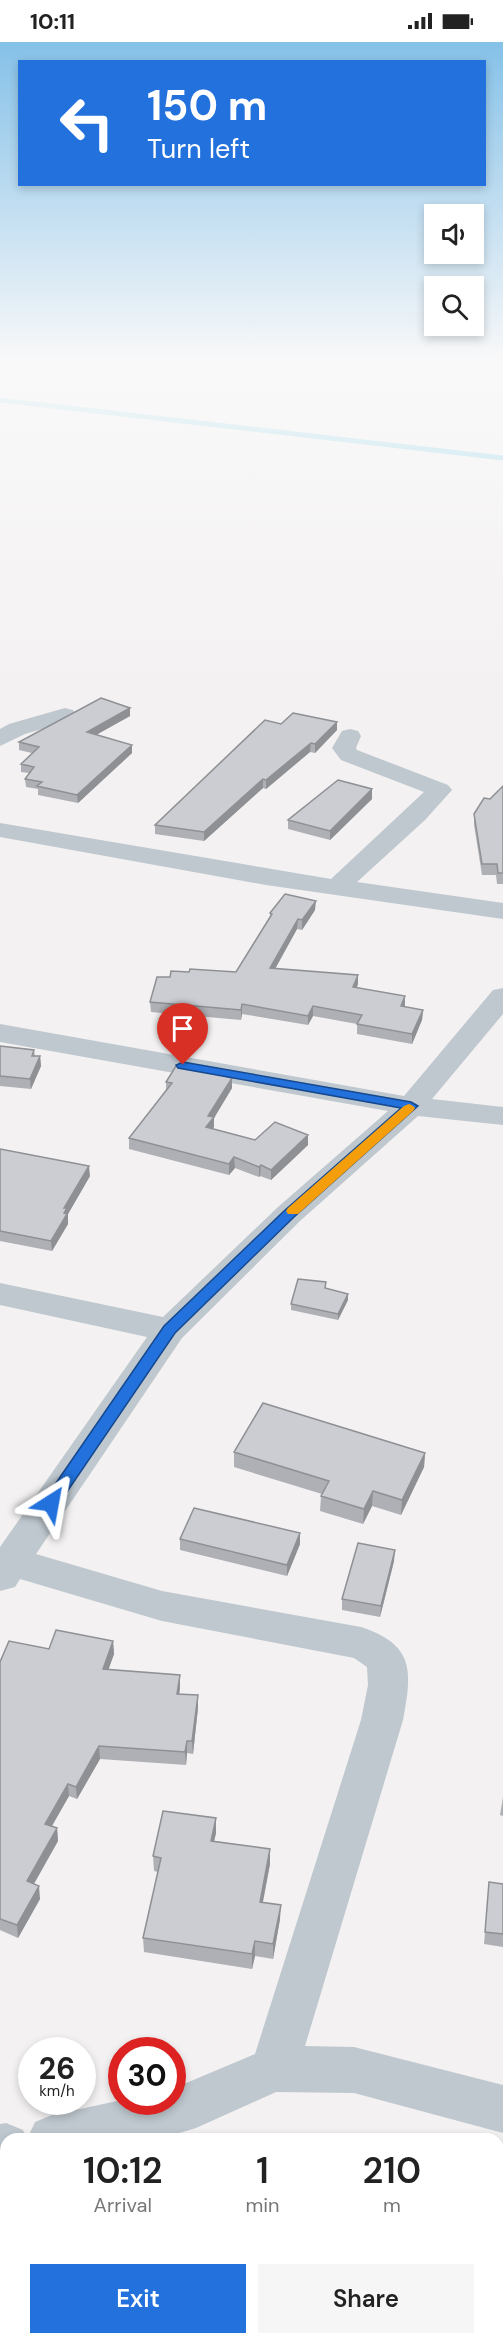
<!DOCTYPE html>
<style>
body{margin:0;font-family:"DM Sans",sans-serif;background:#f6f6f6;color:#222;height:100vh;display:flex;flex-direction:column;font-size:22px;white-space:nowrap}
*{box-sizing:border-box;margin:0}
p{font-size:20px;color:#767676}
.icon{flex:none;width:33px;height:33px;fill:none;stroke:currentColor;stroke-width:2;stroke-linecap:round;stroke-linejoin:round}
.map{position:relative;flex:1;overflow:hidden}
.details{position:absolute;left:0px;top:2091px;width:504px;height:212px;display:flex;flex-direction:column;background:#fff;border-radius:18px 18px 0 0;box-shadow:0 3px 9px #0003}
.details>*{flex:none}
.banner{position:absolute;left:18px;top:18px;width:468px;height:126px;border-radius:0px;box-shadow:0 3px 9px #0003;background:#2271dc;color:#fff;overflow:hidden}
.controls{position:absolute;left:424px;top:162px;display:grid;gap:12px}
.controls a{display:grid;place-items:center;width:60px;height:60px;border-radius:0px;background:#fff;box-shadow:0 3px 9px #0003;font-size:30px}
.speed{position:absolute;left:18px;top:1995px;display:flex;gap:12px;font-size:30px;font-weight:700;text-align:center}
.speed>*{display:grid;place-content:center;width:78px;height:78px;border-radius:50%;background:#fff;box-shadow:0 3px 9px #0003;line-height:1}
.speed small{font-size:15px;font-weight:400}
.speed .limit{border:9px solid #d22;background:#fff;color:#111}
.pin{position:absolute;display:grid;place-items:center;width:51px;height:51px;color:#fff;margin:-62px -26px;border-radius:50% 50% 50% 0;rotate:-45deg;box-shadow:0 0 6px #0007}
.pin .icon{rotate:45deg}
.me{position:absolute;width:66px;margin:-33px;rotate:34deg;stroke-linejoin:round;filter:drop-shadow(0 0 4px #0008)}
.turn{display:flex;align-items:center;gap:21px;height:126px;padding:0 30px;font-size:27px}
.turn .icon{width:78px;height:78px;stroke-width:2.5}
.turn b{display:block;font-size:42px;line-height:51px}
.eta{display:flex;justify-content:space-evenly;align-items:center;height:102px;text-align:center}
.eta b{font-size:36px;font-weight:600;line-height:42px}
.button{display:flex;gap:12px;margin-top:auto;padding:12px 30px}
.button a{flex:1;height:69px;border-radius:0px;background:#2271dc;color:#fff;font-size:24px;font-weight:600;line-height:69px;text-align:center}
.button a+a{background:#f6f6f6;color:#222}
.status{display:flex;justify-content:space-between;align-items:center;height:42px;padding:0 30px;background:#fff;direction:ltr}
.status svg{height:16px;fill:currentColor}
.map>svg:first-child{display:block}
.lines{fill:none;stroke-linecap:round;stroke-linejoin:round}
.stream{stroke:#91d5e8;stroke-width:5}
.path{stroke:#7ccaa4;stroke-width:5;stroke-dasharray:7 4.5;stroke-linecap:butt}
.minor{fill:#bfc8cf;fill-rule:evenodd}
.wall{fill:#afb0b5}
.shaded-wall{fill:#8e9094}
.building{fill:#cbcdd3;stroke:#8e9094;stroke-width:1.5}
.route{fill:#2271dc;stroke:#16498f;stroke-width:1.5}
.slow{fill:#f59e0b}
</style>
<div class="status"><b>10:11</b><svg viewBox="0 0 49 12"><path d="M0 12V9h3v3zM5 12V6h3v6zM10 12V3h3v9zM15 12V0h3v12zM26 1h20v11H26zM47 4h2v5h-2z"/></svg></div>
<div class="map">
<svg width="503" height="2302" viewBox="0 0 503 2302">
<rect width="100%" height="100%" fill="#f3f1f1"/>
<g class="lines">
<!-- stream -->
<path class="stream" d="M0,358L503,416"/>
<!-- path -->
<path class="path" d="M0,2184L6,2194
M498,2244L503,2238
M58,2296L62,2302
M185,2296V2302
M436,2302L442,2296"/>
<!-- minor -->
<path class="minor" d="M65,666L73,668L76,673L73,678L25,692L0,704V687L9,682Z
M350,687L358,689L361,694L356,706L357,708L448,743L452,748L425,778L357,840L503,861V877L266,843L0,795V781L331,837L424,750L341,718L332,706L342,689Z
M503,946V972L432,1057L503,1065V1083L418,1074L300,1179L182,1296L36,1512L162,1549L361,1585C415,1603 412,1629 403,1678L305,2004L354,2005L503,2043V2091L354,2051L276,2050L196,2086L160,2097H27L35,2080L52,2073L122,2058L172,2060V2047L255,2012L361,1678L368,1643L367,1625L354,1616L162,1579L20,1537L15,1545L0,1549V1505L147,1295L0,1263V1241L163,1275L278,1165L388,1069L0,1000V982L404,1054L493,948Z
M6,2081L23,2088L27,2097H6V2129L0,2130V2082Z"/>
</g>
<!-- wall -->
<path class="wall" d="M130,666V674L96,693L132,711L78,761L38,753V747L26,745L25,737L29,731L21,730V722L32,711L19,708V700Z
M337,680V688L315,711L310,710L266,747L263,746L204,799L155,792V783L281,682Z
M503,744V842H497L496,833H482L474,783V772Z
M372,757L330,798L288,787V778Z
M315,868L302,888L297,887L275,927L358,933V942L357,945L405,963L404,965L423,968L422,978L412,1002L357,992V982L313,974L308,983L242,972L241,978L151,970L150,960L170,935L189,930H236L270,875V871Z
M0,1004L34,1008L35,1014H40L41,1024L31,1047L0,1044Z
M232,1036V1046L214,1076V1085L212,1087L255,1098L308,1103L271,1138L260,1134L259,1135L235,1126L229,1133L129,1107V1096L166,1048V1040Z
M0,1107L90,1134L68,1172V1182L52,1209L0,1199Z
M326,1247L348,1258L338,1278L291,1268V1262Z
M234,1410L425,1411L424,1425L401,1473L372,1464L363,1482L320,1469L321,1454L322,1452L234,1425Z
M300,1491V1502L287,1534L180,1508V1497Z
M394,1519L380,1575L342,1568V1557Z
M113,1599L114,1612L108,1628L180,1633L179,1652L198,1666L193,1712L187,1711L186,1723L100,1717L77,1757L69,1754L52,1784L57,1786L58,1799L34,1842L40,1857L18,1896L0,1888V1620L49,1607Z
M503,1755V1774L500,1773Z
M216,1791L214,1799L270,1807V1822L263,1860L280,1877L273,1917L255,1914L252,1927L144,1910L143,1896L158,1830L154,1829L153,1814Z
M489,1840L503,1842V1905L484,1902Z"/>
<!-- shaded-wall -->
<path class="shaded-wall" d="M130,666V674L87,698V690Z
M337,680V688L315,711V702Z
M311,701L310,710L266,747V738Z
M132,703V711L78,761L77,753Z
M263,737V746L204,799V790Z
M372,747V757L330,798V789Z
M316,859L315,868L302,888V878Z
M298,877L297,887L270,936V926Z
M358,933V942L353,954V945Z
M405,954V963L400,974L401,964Z
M242,962V972L241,978V968Z
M313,964V974L308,983V974Z
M423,968L422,978L412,1002V992Z
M40,1014L41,1024L31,1047L30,1037Z
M232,1036V1046L214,1076V1085L206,1096V1085L208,1074Z
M308,1093V1103L271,1138V1128Z
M234,1115L235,1126L229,1133V1122Z
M261,1123L260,1134L259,1135V1125Z
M89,1124L90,1134L68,1172V1182L52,1209L51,1199L64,1166Z
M348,1252V1258L338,1278V1272Z
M425,1411L424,1425L401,1473L402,1458Z
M373,1449L372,1464L363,1482L364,1467Z
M300,1491V1502L287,1534V1523Z
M395,1508L394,1519L380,1575L381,1564Z
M113,1599L114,1612L104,1640L103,1627Z
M180,1633V1646L178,1664L177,1652Z
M198,1653V1666L193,1712L192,1699Z
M187,1699V1711L186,1723L185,1710Z
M99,1704L100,1717L77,1757L76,1745Z
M68,1742L69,1754L46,1794L45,1782Z
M216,1776V1791L211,1813V1799Z
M57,1786L58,1799L28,1852L27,1839Z
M270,1807V1822L260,1874V1860Z
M39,1844L40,1857L18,1896L17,1883Z
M281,1863L280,1877L273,1917V1902Z
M255,1899V1914L252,1927V1912Z"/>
<!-- building -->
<path class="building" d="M101,656L130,666L87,690L132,703L77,753L37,744L42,740L25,737L34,725L21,722L39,705L19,700Z
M293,671L337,680L315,702L311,701L266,738L263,737L204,790L155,783L265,678L281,682Z
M338,738L372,747L330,789L288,778Z
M503,744V831H498L497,822H482L474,772L484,756L490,757Z
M285,852L316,859L302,878L298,877L270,926L358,933L353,945L405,954L401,964L423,968L412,992L357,982L362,973L313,964L308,974L242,962L241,968L150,960L157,935H170L171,929L189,930L190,927L236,930L272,872L270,871Z
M0,1004L34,1008L32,1014H40L30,1037L0,1034Z
M176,1024L204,1028L232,1036L208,1074L214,1075L206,1085L255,1098L275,1080L308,1093L271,1128L261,1123L259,1125L234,1115L229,1122L129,1096L172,1041L166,1040Z
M0,1107L89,1124L64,1166H67L64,1171L67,1172L51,1199L0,1189Z
M298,1237L326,1240L325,1246L348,1252L338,1272L291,1262Z
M263,1361L425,1411L402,1458L373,1449L364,1467L321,1454L329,1439L234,1410Z
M194,1466L300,1491L287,1523L180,1497Z
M358,1501L395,1508L381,1564L342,1557Z
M56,1588L113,1599L103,1627L180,1633L177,1652L198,1653L192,1699H187L185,1710L99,1704L76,1745L68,1742L45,1782L57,1786L27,1839L39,1844L17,1883L0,1877V1620L9,1599L49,1607Z
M163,1769L216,1776L211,1799L270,1807L260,1860L281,1863L273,1902L255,1899L252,1912L143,1896L161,1816L153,1814Z
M489,1840L503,1842V1892L485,1890Z"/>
<!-- sky -->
<linearGradient id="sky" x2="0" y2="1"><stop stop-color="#85c1e8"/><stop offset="0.5" stop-color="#faf9f9"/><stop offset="1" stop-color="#faf9f9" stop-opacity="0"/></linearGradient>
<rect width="503" height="645" fill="url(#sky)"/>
<!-- route -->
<path class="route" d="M183,1020L411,1060L418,1064L294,1175L175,1291L56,1466H45L43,1461L45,1457L164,1284L284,1169L401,1066L178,1026L176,1023Z"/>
<!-- slow -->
<path class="slow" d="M409,1062L413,1064L415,1066L413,1069L298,1172H288L286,1169L288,1166L404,1064Z"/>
</svg>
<div class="controls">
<a><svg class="icon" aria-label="sound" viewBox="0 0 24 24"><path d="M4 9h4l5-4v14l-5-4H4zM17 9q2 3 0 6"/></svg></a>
<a><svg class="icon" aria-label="search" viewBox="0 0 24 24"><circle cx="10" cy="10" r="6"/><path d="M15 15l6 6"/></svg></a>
</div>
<div class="speed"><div>26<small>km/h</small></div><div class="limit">30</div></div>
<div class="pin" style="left:183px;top:1023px;background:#d93025"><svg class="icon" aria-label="arrive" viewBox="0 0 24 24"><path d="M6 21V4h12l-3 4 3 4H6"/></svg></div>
<svg class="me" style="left:51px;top:1461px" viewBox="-20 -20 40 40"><path d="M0-17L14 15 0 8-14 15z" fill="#2271dc" stroke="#fff" stroke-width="4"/></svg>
<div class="banner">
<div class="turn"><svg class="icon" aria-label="left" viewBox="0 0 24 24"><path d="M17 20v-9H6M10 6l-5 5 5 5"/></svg><div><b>150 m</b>Turn left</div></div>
</div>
<section class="details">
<div class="eta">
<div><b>10:12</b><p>Arrival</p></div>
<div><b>1</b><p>min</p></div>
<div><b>210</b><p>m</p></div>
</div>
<div class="button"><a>Exit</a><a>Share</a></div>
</section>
</div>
